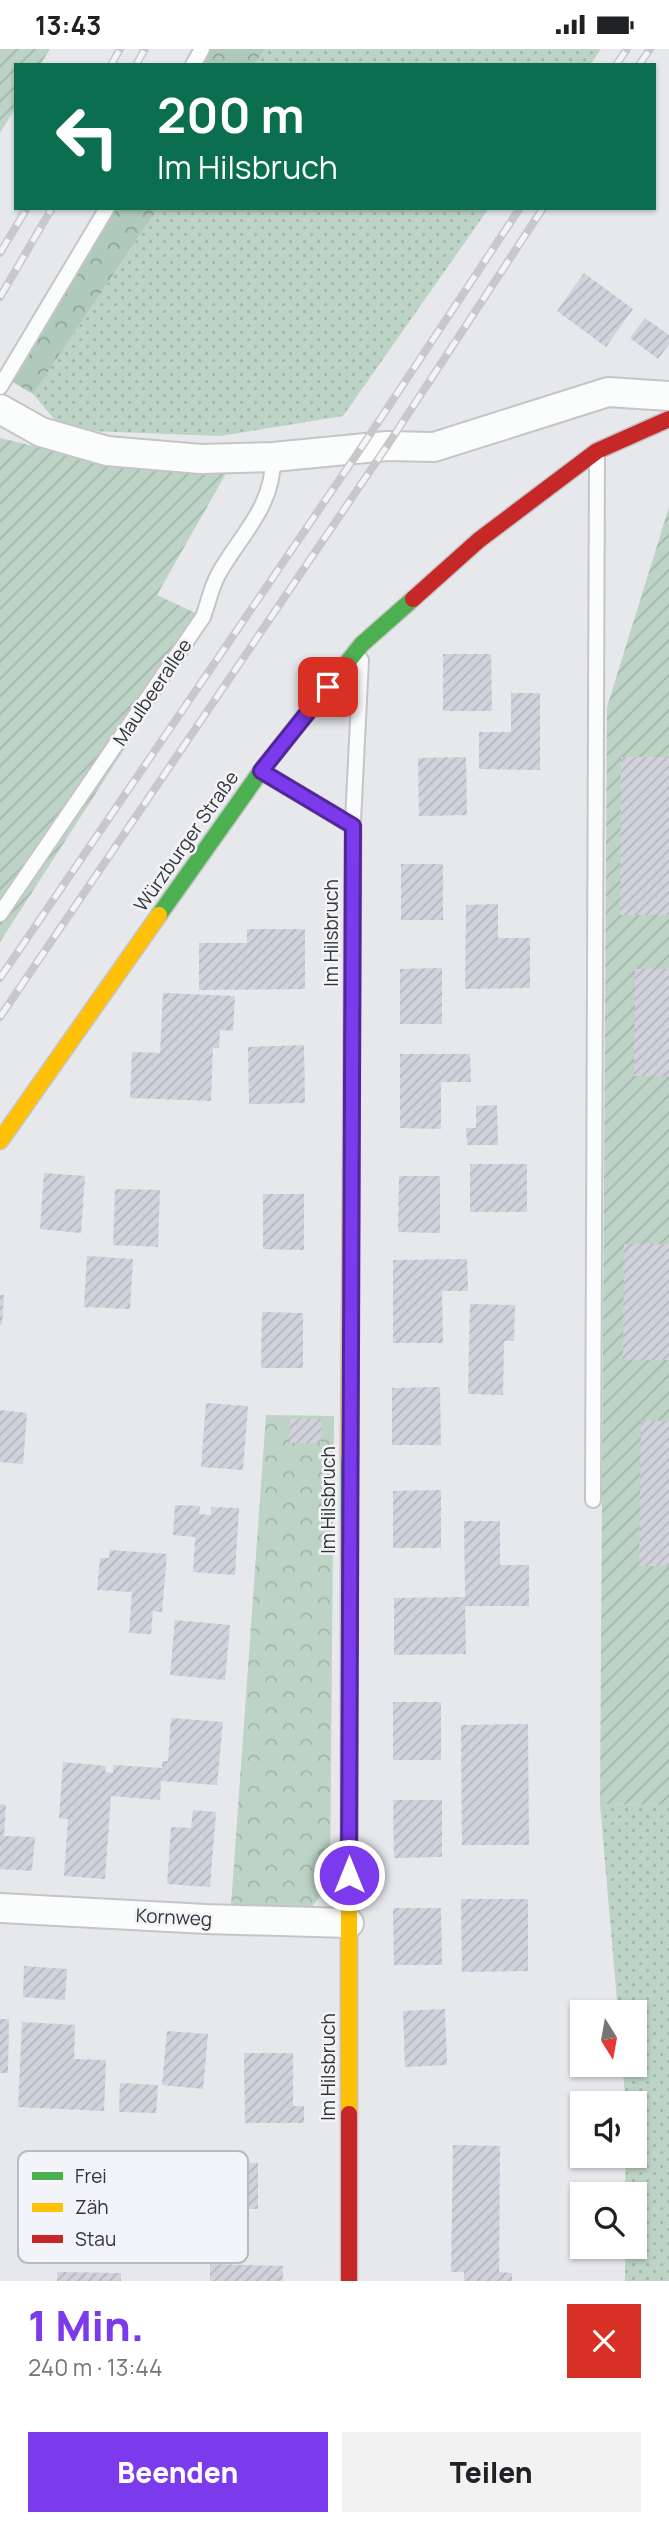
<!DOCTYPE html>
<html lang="de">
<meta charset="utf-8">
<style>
body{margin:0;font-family:Manrope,sans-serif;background:#f2f2f2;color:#202124;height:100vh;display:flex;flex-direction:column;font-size:26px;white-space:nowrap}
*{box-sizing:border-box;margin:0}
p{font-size:23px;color:#757577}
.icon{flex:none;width:38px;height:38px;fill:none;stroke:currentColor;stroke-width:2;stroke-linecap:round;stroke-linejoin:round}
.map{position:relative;height:2232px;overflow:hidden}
.sheet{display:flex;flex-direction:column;background:#fff;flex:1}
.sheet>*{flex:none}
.hud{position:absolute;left:14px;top:14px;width:642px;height:147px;border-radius:0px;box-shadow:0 2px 5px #0004;background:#0b6e4f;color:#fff;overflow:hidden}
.needle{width:46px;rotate:169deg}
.fabs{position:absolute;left:570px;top:1951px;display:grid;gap:14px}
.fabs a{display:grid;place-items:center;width:77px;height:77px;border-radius:0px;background:#fff;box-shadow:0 2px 5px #0004;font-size:35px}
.pin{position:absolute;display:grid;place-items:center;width:60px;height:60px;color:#fff;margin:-30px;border-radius:14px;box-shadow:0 4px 10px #0006}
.me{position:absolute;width:77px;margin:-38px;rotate:0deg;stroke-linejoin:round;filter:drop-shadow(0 0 5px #0008)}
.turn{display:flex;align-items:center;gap:24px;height:147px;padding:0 28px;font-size:32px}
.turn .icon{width:91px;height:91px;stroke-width:2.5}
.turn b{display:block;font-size:49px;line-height:60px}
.round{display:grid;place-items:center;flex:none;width:74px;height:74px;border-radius:0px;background:#f2f2f2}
.headline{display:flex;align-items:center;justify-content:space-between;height:119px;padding:0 28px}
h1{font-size:42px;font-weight:800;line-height:52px;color:#7c3aed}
.primary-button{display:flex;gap:14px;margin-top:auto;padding:14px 28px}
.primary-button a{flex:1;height:80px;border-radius:0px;background:#7c3aed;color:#fff;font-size:28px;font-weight:800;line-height:80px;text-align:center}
.primary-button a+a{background:#f2f2f2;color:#202124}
.status{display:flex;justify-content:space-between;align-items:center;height:49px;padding:0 35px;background:#fff;direction:ltr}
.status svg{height:19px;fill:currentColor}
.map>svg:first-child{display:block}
.grass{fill:url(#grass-dots)}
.forest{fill:url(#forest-crowns)}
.park{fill:url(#park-crowns)}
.garden{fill:url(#garden-furrows)}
.building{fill:url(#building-hatch)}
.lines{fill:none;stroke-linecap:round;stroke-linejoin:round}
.lane-casing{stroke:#c5c5c7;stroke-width:18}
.street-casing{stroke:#c5c5c7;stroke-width:32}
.fast-casing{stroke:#c5c5c7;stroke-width:19}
.slow-casing{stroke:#c5c5c7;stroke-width:19}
.jam-casing{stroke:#c5c5c7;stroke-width:19}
.lane{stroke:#fbfcfc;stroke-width:14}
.street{stroke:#fbfcfc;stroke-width:28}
.fast{stroke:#4caf50;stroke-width:16}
.slow{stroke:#ffc107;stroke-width:16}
.jam{stroke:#c62828;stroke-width:16}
.rail-casing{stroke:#c8c8c9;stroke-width:8}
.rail{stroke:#f3f4f9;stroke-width:5;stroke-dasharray:16;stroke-linecap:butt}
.route-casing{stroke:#51269a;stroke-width:18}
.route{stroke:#7c3aed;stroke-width:12}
.labels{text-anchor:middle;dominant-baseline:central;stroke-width:5;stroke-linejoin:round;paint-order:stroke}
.street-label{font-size:19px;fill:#353538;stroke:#f3f4f9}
.key{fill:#f3f4f9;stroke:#babbbf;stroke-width:2}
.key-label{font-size:19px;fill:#353538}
</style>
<div class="status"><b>13:43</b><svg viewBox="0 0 49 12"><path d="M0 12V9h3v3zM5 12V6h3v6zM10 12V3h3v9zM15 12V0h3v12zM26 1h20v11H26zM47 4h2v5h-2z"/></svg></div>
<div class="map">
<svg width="669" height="2232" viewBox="0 0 669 2232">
<defs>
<pattern id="grass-dots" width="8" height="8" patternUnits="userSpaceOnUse" patternTransform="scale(1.75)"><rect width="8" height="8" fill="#bdd3c6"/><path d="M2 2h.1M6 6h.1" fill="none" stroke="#a3b6ab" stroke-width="1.8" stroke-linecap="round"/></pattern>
<pattern id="forest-crowns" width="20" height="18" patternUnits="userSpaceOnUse" patternTransform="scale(1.75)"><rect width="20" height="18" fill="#afcaba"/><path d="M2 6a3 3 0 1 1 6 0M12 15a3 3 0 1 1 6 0" fill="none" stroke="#8fa598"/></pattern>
<pattern id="park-crowns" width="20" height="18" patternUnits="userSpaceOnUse" patternTransform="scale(1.75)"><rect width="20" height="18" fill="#bdd3c6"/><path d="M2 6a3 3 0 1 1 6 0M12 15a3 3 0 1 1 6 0" fill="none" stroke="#a3b6ab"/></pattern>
<pattern id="garden-furrows" width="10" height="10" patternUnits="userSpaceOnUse" patternTransform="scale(1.75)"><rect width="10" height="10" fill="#bdd3c6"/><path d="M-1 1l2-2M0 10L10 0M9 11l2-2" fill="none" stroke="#a3b6ab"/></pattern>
<pattern id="building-hatch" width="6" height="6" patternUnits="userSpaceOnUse" patternTransform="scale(1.75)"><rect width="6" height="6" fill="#d1d2dc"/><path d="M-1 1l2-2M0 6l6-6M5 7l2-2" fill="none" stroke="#b4b5be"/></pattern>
</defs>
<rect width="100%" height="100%" fill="#e7e8eb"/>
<!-- grass -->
<path class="grass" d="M265,0H601L590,16H254Z
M158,159H489L343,367L220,387L88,382L54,370L33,345Z
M600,1755L669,1756V2232H625V2198H635V2146L625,2145L626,2107H635V2054H626L622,2016H635V1964L618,1963Z"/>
<!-- forest -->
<path class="forest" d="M211,0H265L254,16H201Z
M115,159H158L33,345L11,332Z"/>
<!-- park -->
<path class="park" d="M266,1366L334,1367L330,1834L311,1859L231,1857Z"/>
<!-- garden -->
<path class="garden" d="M0,0H50L40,16H16V58L0,84Z
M0,389L71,406L228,421L157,546L208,570L0,893Z
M669,458V1756L600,1755L607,658Z"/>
<!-- building -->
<path class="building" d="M584,224L633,260L606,298L557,262Z
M645,269L669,286V295L658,310L630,289Z
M443,605H491L492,662H443Z
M511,644H540V721L479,720V683H511Z
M466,708L467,766L419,767L418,709Z
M621,708H669V866H620Z
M401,815H443V871H401Z
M498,855V889H530V939L465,940L466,856Z
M247,880H305V940L199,941V894H247Z
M442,919V975H400V920Z
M635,920H669V1027H634Z
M163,944L235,947L233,982L220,981L219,999H213L211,1052L130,1049L132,1003L160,1004Z
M304,996L305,1054L249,1055L248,998Z
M400,1005H470L471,1033H441V1080L400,1079Z
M497,1056L498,1096H467L466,1079H476V1057Z
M470,1115H527V1163H470Z
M44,1124L85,1127L81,1184L40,1180Z
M399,1127H440V1184L398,1183Z
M115,1140L160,1141L158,1198L113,1196Z
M263,1145H304V1201L263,1200Z
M624,1195H669V1311H623Z
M87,1207L133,1210L130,1260L84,1258Z
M467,1210L468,1242H442L443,1294H393V1211Z
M0,1246H4L2,1276H0Z
M470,1255L515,1256L514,1292H504L503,1346L468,1345Z
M262,1263L303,1264V1319H261Z
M440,1338L441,1396H392V1339Z
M206,1354L248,1357L243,1421L201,1418Z
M0,1361L27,1364L23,1415L0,1413Z
M290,1369L322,1370L321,1394H290Z
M641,1371L669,1372V1517H639Z
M441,1441V1499H393V1442Z
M175,1456L200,1457L199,1465L211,1466V1458L239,1459L235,1526L193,1523L195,1488L173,1486Z
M464,1472H500V1516H529V1557H465L466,1605L394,1606V1549L465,1548Z
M110,1501L167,1505L162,1563L153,1562L151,1585L129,1584L132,1543L97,1541L100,1509H109Z
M175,1571L230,1576L225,1631L170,1626Z
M393,1653H441V1711H393Z
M171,1669L223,1673L217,1736L161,1732L160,1751L111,1747L105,1830L64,1827L68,1770L59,1769L63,1713L106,1717L105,1723L113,1724V1716L162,1719V1712H168Z
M528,1675L529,1796H462L461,1676Z
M393,1751H442V1808L394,1809Z
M0,1755L6,1756L4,1787L35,1788L32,1822L0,1820Z
M193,1761L216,1763L210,1838L167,1835L171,1778L191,1779Z
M461,1850H528V1922L462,1923Z
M393,1859H441L442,1916H394Z
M24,1917L67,1920L65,1951L23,1948Z
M445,1960L447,2016L405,2018L403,1962Z
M0,1970H9L8,2024H0Z
M22,1973L75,1976L74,2010L106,2011L104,2062L18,2058Z
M167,1982L208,1985L203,2040L162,2036Z
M244,2004H293V2057H304V2074H245Z
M120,2034L158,2036L156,2064L119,2063Z
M453,2096L500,2097L499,2223L512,2224V2232H464V2223H451Z
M224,2113L258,2114V2160H203V2119L224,2118Z
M210,2215L283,2217V2232H210Z
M57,2223L121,2224V2232H57Z"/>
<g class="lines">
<defs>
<path id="lane" d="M193,16L202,0
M0,338L107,159
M353,772L361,611
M0,865L203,568C208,555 211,539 218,526C240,486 274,458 273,408
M593,1451L597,406"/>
<path id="street" d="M0,360L41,383L107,402L201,410L273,408L387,397L434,398L608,343L669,347
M0,1859L206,1870L349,1874"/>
<path id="fast" d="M261,722L353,777L351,1121
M159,866L261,722L362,595L413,550
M349,1699V1408"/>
<path id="slow" d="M0,1092L159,866
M349,1408L351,1121
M349,1699V2065"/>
<path id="jam" d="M413,550L479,491L597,402L669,370
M349,2065V2232"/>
</defs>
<!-- lane casing -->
<use href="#lane" class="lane-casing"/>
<!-- street casing -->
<use href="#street" class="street-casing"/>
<!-- fast casing -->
<use href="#fast" class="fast-casing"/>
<!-- slow casing -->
<use href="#slow" class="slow-casing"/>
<!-- jam casing -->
<use href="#jam" class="jam-casing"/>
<!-- lane -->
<use href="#lane" class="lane"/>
<!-- street -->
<use href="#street" class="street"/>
<!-- fast -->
<use href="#fast" class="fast"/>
<!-- slow -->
<use href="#slow" class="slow"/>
<!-- jam -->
<use href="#jam" class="jam"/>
<defs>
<path id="rail" d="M111,16L120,0
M136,16L145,0
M616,16L627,0
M639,16L650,0
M0,204L27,159
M0,248L52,159
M0,929L361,399L520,159
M0,968L387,397L543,159"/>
</defs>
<!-- rail casing -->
<use href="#rail" class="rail-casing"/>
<!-- rail -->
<use href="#rail" class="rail"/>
</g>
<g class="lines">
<defs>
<path id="route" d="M328,638L261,722L353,777L349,1826"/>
</defs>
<!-- route casing -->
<use href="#route" class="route-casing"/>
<!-- route -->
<use href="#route" class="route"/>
</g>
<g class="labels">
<!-- street labels -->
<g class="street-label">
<text transform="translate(152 643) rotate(-56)">Maulbeerallee</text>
<text transform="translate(186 792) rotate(-55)">Würzburger Straße</text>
<text transform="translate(331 884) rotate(-90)">Im Hilsbruch</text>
<text transform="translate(328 1451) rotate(-90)">Im Hilsbruch</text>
<text transform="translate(174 1868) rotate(3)">Kornweg</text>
<text transform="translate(328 2018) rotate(-90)">Im Hilsbruch</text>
</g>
</g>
<!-- legend -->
<rect x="18" y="2102" width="230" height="112" rx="10" class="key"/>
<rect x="32" y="2123" width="31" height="8" fill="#4caf50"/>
<rect x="32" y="2154" width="31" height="9" fill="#ffc107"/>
<rect x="32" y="2186" width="31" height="8" fill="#c62828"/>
<g class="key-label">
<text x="75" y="2134">Frei</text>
<text x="75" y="2165">Zäh</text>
<text x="75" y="2197">Stau</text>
</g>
</svg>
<div class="fabs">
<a><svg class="needle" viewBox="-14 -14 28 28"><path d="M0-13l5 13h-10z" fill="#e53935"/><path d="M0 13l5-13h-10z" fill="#757577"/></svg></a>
<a><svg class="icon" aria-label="sound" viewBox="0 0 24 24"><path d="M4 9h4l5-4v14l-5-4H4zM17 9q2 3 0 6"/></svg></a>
<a><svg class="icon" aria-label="search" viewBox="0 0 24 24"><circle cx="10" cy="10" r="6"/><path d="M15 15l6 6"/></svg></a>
</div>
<div class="pin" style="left:328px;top:638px;background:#d93025"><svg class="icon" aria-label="arrive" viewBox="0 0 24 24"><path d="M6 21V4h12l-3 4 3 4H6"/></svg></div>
<svg class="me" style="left:349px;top:1826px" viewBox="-20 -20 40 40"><circle r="17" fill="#7c3aed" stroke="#fff" stroke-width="3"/><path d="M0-11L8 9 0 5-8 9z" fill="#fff"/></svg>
<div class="hud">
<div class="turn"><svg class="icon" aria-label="left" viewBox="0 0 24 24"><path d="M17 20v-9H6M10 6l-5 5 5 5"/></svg><div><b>200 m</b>Im Hilsbruch</div></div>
</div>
</div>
<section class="sheet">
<div class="headline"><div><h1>1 Min.</h1><p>240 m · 13:44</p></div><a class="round" style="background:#d93025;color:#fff"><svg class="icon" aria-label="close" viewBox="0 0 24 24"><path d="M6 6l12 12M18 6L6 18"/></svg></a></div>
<div class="primary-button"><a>Beenden</a><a>Teilen</a></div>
</section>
